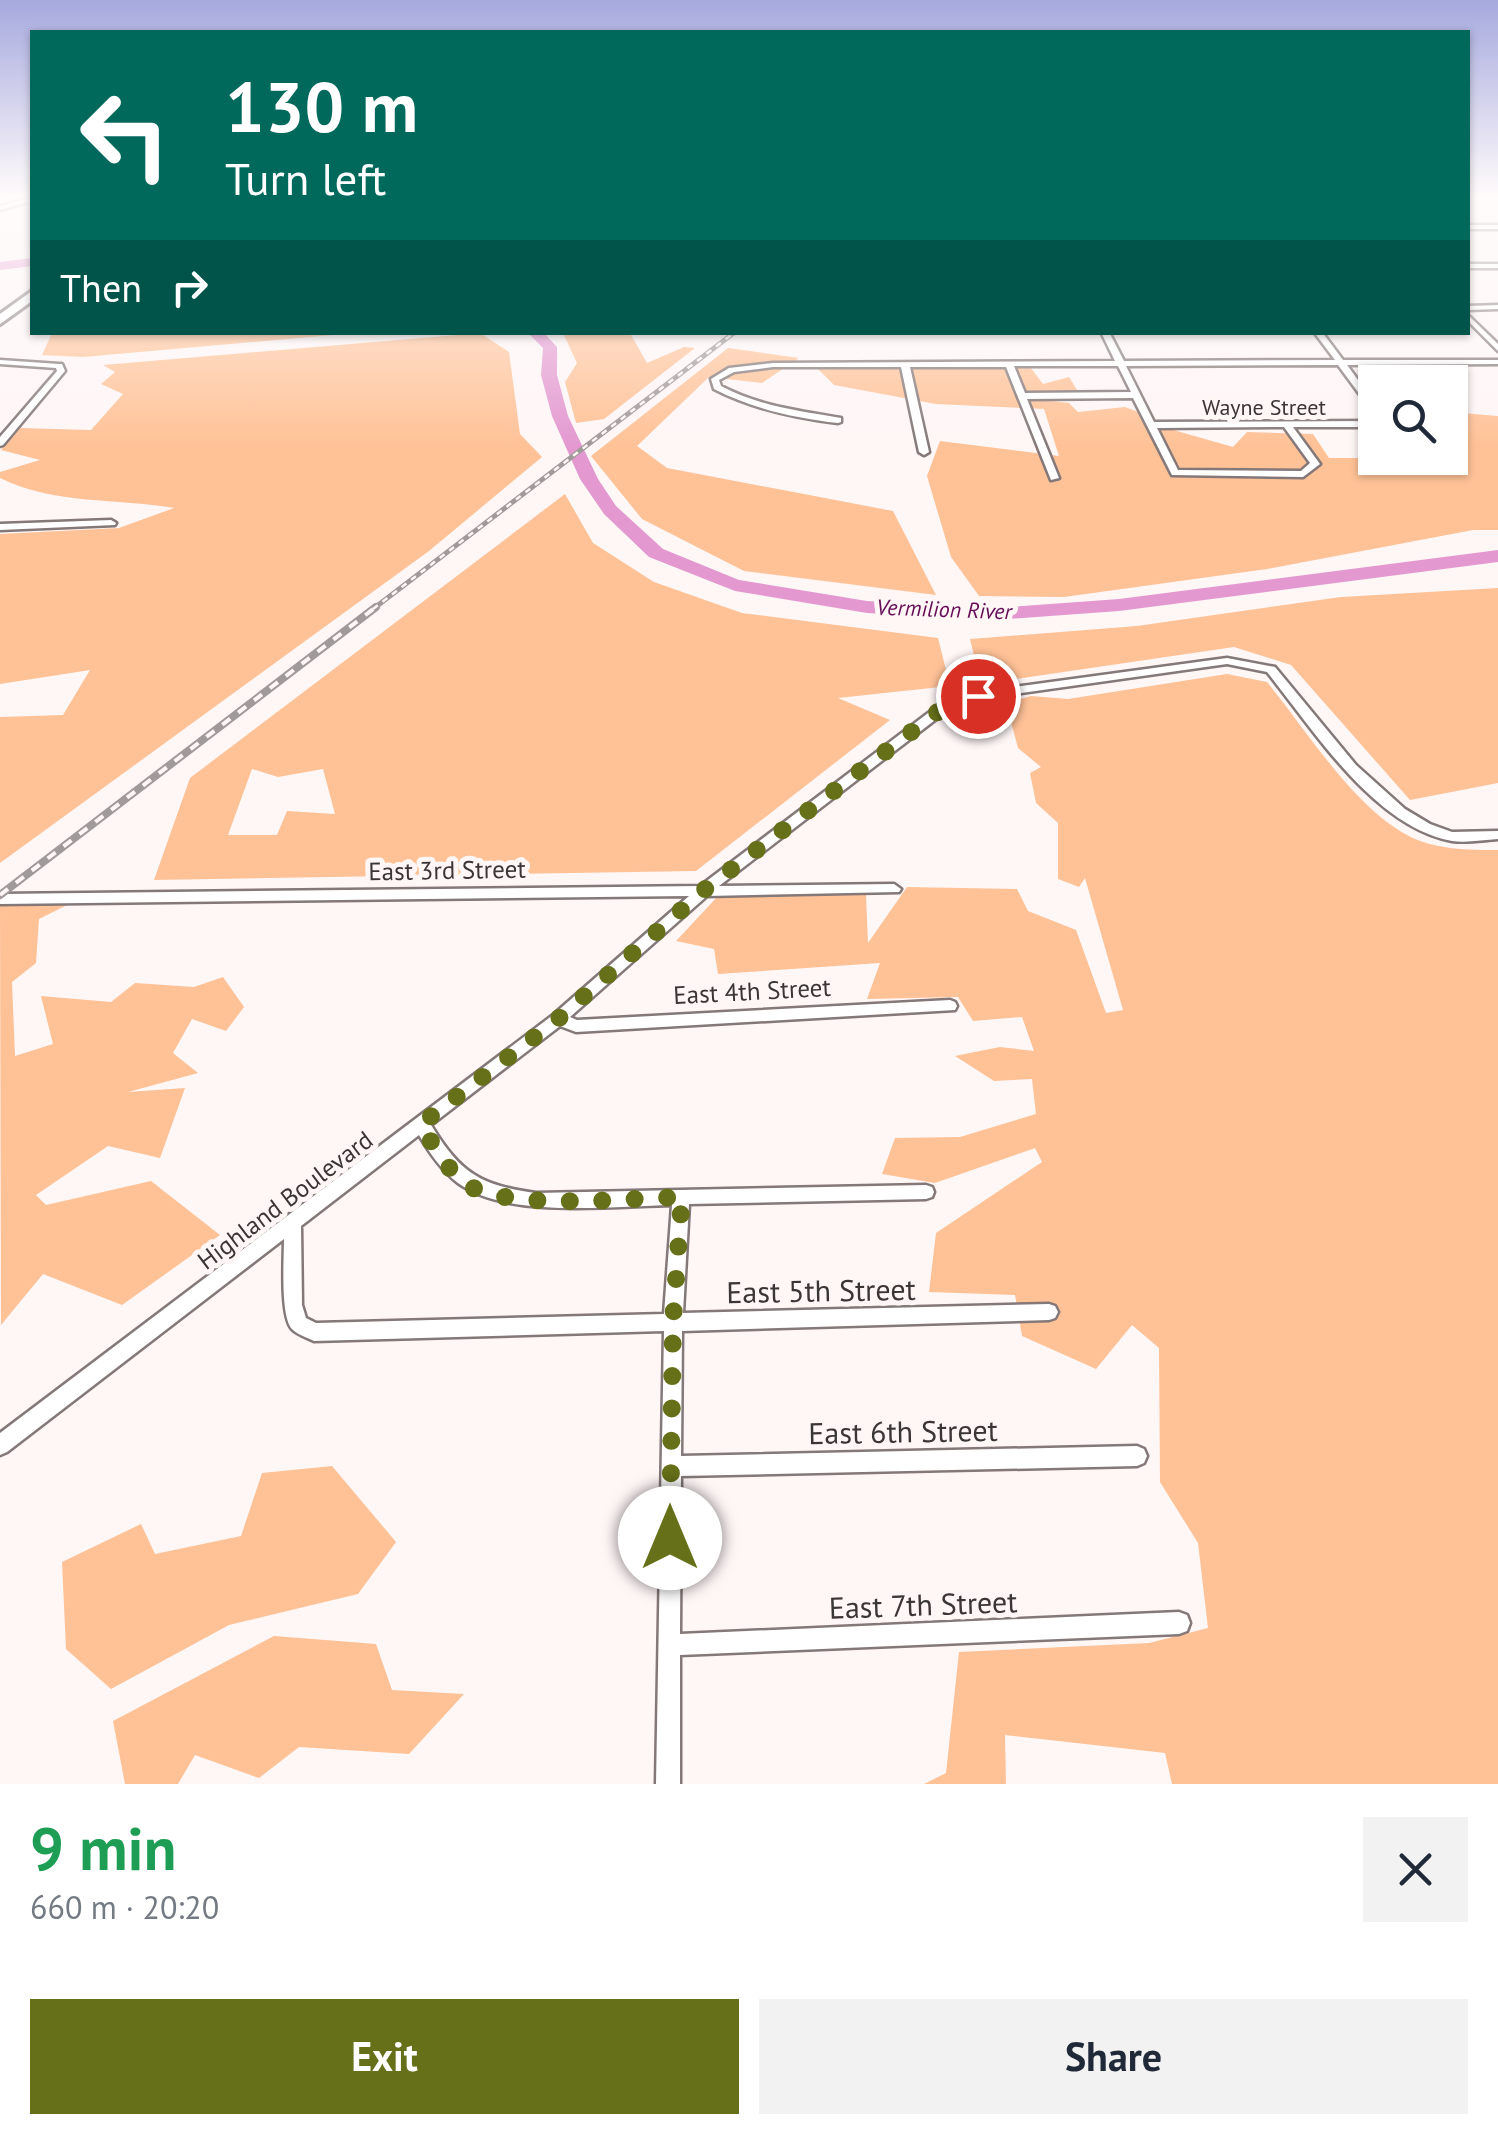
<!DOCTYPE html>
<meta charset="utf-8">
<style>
body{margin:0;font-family:"PT Sans",sans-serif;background:#f2f2f3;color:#1f2937;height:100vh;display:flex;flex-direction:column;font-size:38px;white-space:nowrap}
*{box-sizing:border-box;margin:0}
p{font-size:32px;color:#747a83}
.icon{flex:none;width:55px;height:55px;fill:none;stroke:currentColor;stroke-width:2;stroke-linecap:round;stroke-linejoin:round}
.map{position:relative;height:1784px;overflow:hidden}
.panel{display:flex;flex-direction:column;background:#fff;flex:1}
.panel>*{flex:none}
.hud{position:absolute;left:30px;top:30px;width:1440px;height:305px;border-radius:0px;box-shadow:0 2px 8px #0004;background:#00695c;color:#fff;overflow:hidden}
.tools{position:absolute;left:1358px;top:365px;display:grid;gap:20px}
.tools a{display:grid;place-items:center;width:110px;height:110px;border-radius:0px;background:#fff;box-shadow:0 2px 8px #0004;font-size:50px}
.pin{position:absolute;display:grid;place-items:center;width:85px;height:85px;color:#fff;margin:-42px;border:5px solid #fff;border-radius:50%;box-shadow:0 2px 10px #0007}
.me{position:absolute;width:110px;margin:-55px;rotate:0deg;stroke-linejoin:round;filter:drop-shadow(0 0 8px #0008)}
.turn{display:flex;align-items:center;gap:35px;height:210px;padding:0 30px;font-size:45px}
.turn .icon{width:130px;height:130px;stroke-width:2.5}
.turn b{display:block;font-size:70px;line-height:85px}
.then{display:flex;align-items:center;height:95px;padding:0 30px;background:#0003;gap:20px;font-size:38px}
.round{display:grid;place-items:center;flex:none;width:105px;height:105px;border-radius:0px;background:#f2f2f3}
.summary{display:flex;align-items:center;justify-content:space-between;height:170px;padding:0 30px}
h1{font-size:60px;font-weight:700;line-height:75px;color:#1e9e55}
.action{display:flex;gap:20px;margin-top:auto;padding:20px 30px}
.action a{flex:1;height:115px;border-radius:0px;background:#657019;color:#fff;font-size:40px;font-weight:700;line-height:115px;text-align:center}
.action a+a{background:#f2f2f3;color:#1f2937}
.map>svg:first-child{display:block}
.green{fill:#ffc297;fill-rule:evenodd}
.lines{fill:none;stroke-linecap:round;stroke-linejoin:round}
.river{fill:#e399d0;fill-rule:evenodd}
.minor-casing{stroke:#847878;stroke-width:5}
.primary-casing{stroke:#847878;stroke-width:6}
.minor{fill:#fff;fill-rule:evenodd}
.primary{fill:#fff;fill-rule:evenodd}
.rail-far1-casing{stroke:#a19a9a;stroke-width:5}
.rail-casing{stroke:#a19a9a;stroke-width:8}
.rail-far1{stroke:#fff6f6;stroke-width:2.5;stroke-dasharray:6;stroke-linecap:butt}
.rail{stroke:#fff6f6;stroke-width:4;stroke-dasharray:10;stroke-linecap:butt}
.route{stroke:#657019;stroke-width:18;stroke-dasharray:0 32.4}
.labels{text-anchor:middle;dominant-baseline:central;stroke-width:10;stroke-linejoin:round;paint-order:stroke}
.far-street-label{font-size:22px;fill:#3b3636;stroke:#fff6f6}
.far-water-label{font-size:22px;font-style:italic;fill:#650d56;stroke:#fff6f6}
.street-label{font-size:25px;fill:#3b3636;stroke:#fff6f6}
.near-street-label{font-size:30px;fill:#3b3636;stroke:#fff6f6}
</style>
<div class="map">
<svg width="1498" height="1784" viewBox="0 0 1498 1784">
<rect width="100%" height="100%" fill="#fff6f6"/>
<!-- green -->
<path class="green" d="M52,333V332L356,333L83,357L42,355Z
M480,333L509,352L520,434L542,457L429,551L0,863V717L63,715L90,670L0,684V534L119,528L174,508C115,498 56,505 0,478V472L40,460L1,450L20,428L91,430L123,394L101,384L115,372L103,365Z
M563,333H630L647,363L684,347L695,348L604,419L576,423L565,382L577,363Z
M728,348L799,358L762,383L709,377L637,446L667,468L893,511L936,595L744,571L642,519L591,456Z
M1031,368L1043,384L1069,377L1077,390L1018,392V397L1069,403L1078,412L1125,407L1149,416L1170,429L1233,447L1247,432L1313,434L1329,458H1450V412L1498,416V530H1473L1267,569L1064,597L979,596L951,557L927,476L940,441L1059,456L1044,409L936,404L834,385L818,369Z
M565,494L593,543L654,582L742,613L938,638L950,686L838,698L890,720L696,871L154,880L190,778ZM252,769L278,777L323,769L335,814L287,811L277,835H228Z
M1498,588V783L1410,800L1291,665L1234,647L981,684L970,639L1137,626L1341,597Z
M1227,674L1267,682C1307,731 1352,805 1407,835C1435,850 1468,850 1498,850V1784H1172L1165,1753L1005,1735L1006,1784H924L946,1773L959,1652L1149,1643L1208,1628L1198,1543L1160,1482L1159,1348L1132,1325L1096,1369L1022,1336L1015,1295L929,1292L936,1233L1042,1162L1035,1148L935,1183L882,1174L895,1138L960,1137L1036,1114L1032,1079L994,1081L955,1056L1000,1047L1034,1051L1022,1017L973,1021L958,997L867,999L880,963L718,974L714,949L676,941L719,895H866L868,943L907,887L1017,889L1028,911L1076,930L1106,1013L1123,1010L1085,878L1079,887L1058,879V823L1036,803L1030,773L1041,767L1018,748L1006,703L1031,696L1068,699Z
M71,903L39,919L36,963L12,982L15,1056L53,1044L41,996L111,1002L135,983L194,987L223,977L244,1007L226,1031L192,1019L173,1053L198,1073L128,1092L185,1088L160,1158L108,1146L36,1195L46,1205L151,1181L220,1235L122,1305L43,1274L1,1325L0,904Z
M332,1466L396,1542L358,1594L229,1625L111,1689L66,1649L62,1562L141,1524L155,1554L241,1536L262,1473Z
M274,1636L376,1644L392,1690L464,1694L409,1754L299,1747L259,1778L195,1755L178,1784H125L113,1721Z"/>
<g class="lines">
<!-- river -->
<path class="river" d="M32,258V266L0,270V262Z
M527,332H543L557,347V375L568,416L598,479L616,506L663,549L739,580L867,601L995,608L1119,599L1498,550V562L1119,611L995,620L867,613L735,591L649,557L604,514L580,479L552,416L541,375L543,348Z"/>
<defs>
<path id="minor" d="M32,197V201L0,210V206Z
M1468,225H1498V229H1468Z
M1468,264H1498V268H1468Z
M1498,305V309L1468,310V306Z
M1468,315L1498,344V351L1468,321Z
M1101,332H1109L1124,361L1335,360L1314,332H1322L1343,360H1498V364L1347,365L1375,403V412L1372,411L1338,365L1126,366L1154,422L1375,421V427H1293L1320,464L1303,477L1172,475L1133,398L1027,399L1059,478L1051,480L1006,367H910L929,452L924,455L919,452L901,367H773L734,372L719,380L721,386C759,406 799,411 841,418V422L838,423C795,418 753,409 714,389L711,379L729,368L773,363L1115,361ZM1014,366H1118L1131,392L1025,393ZM1284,427L1310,463L1301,471L1178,470L1157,428Z
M0,360L59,364H62L65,371L3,445L0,446V437L57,371L56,368L0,364Z
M111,520L116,523L115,525L0,530V524Z
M1227,658L1275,667L1356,765L1405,809L1430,824L1452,832L1498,831V839C1483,840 1467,843 1452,841C1374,827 1313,729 1267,672L1227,664L979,699L952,707L719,886L894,884L901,889L899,892L707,896L570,1017L577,1020L950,1000L955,1002L957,1006L955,1010L576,1032L560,1026L431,1125C461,1174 480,1185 536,1193L926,1185L932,1187L934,1192L932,1197L926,1199L689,1204L683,1313L1049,1304L1055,1306L1058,1312L1055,1318L1049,1320L682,1331L681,1456L1137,1446L1144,1449L1147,1456L1144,1463L1137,1466L681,1476L680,1634L1179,1612L1187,1615L1190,1623L1187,1631L1179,1634L680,1655V1784H656L664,1331L314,1341C308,1338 296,1334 292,1329C280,1316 284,1258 284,1239L7,1452L0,1455V1433L553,1015L689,896L0,904V894L700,886L944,701L978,692ZM419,1135C429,1152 441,1170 458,1183C507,1219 612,1206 672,1205L664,1314L316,1323L306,1318L302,1305L301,1226Z"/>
<path id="primary" d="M32,291V301L0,324V314Z"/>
</defs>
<!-- minor casing -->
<use href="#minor" class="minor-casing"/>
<!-- primary casing -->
<use href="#primary" class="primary-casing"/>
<!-- minor -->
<use href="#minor" class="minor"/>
<!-- primary -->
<use href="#primary" class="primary"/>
<defs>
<path id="rail-far1" d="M373,609L735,332"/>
<path id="rail" d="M0,895L376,607"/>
</defs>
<!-- rail-far1 casing -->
<use href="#rail-far1" class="rail-far1-casing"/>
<!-- rail casing -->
<use href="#rail" class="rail-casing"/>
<!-- rail-far1 -->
<use href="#rail-far1" class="rail-far1"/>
<!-- rail -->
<use href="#rail" class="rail"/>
</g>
<!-- sky -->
<linearGradient id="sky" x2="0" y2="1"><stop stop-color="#a6a9de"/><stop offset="0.44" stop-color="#fffbfb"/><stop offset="1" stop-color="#fffbfb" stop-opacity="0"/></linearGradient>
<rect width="1498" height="446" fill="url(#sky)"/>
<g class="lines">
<!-- route -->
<path class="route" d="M670,1538L673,1321L682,1197C631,1198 509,1211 468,1185C447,1171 433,1145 421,1124L558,1019L704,890L948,704L978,696"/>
</g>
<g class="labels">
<!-- far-street labels -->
<g class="far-street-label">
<text x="1264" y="407">Wayne Street</text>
</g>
<!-- far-water labels -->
<g class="far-water-label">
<text transform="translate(944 609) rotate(2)">Vermilion River</text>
</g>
<!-- street labels -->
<g class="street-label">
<text transform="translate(447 870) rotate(-1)">East 3rd Street</text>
<text transform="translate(752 991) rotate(-3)">East 4th Street</text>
<text transform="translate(285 1200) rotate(-37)">Highland Boulevard</text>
</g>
<!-- near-street labels -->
<g class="near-street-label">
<text transform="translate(821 1290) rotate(-1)">East 5th Street</text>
<text transform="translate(903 1431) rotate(-1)">East 6th Street</text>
<text transform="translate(923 1604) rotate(-2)">East 7th Street</text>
</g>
</g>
</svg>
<div class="tools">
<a><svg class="icon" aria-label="search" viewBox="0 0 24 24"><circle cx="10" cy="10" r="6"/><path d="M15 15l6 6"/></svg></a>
</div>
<div class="pin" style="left:978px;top:696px;background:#d93025"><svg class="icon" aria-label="arrive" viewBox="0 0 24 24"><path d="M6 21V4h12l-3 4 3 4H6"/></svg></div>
<svg class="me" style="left:670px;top:1538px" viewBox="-20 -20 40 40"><circle r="19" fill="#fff"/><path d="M0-13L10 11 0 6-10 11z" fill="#657019"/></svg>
<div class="hud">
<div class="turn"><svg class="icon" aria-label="left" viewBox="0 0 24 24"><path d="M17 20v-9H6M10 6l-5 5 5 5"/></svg><div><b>130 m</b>Turn left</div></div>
<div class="then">Then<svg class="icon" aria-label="right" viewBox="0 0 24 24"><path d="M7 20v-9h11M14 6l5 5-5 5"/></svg></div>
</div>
</div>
<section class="panel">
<div class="summary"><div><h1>9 min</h1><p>660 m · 20:20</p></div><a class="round"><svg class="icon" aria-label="close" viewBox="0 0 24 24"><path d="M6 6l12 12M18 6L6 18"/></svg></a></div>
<div class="action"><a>Exit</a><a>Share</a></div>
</section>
